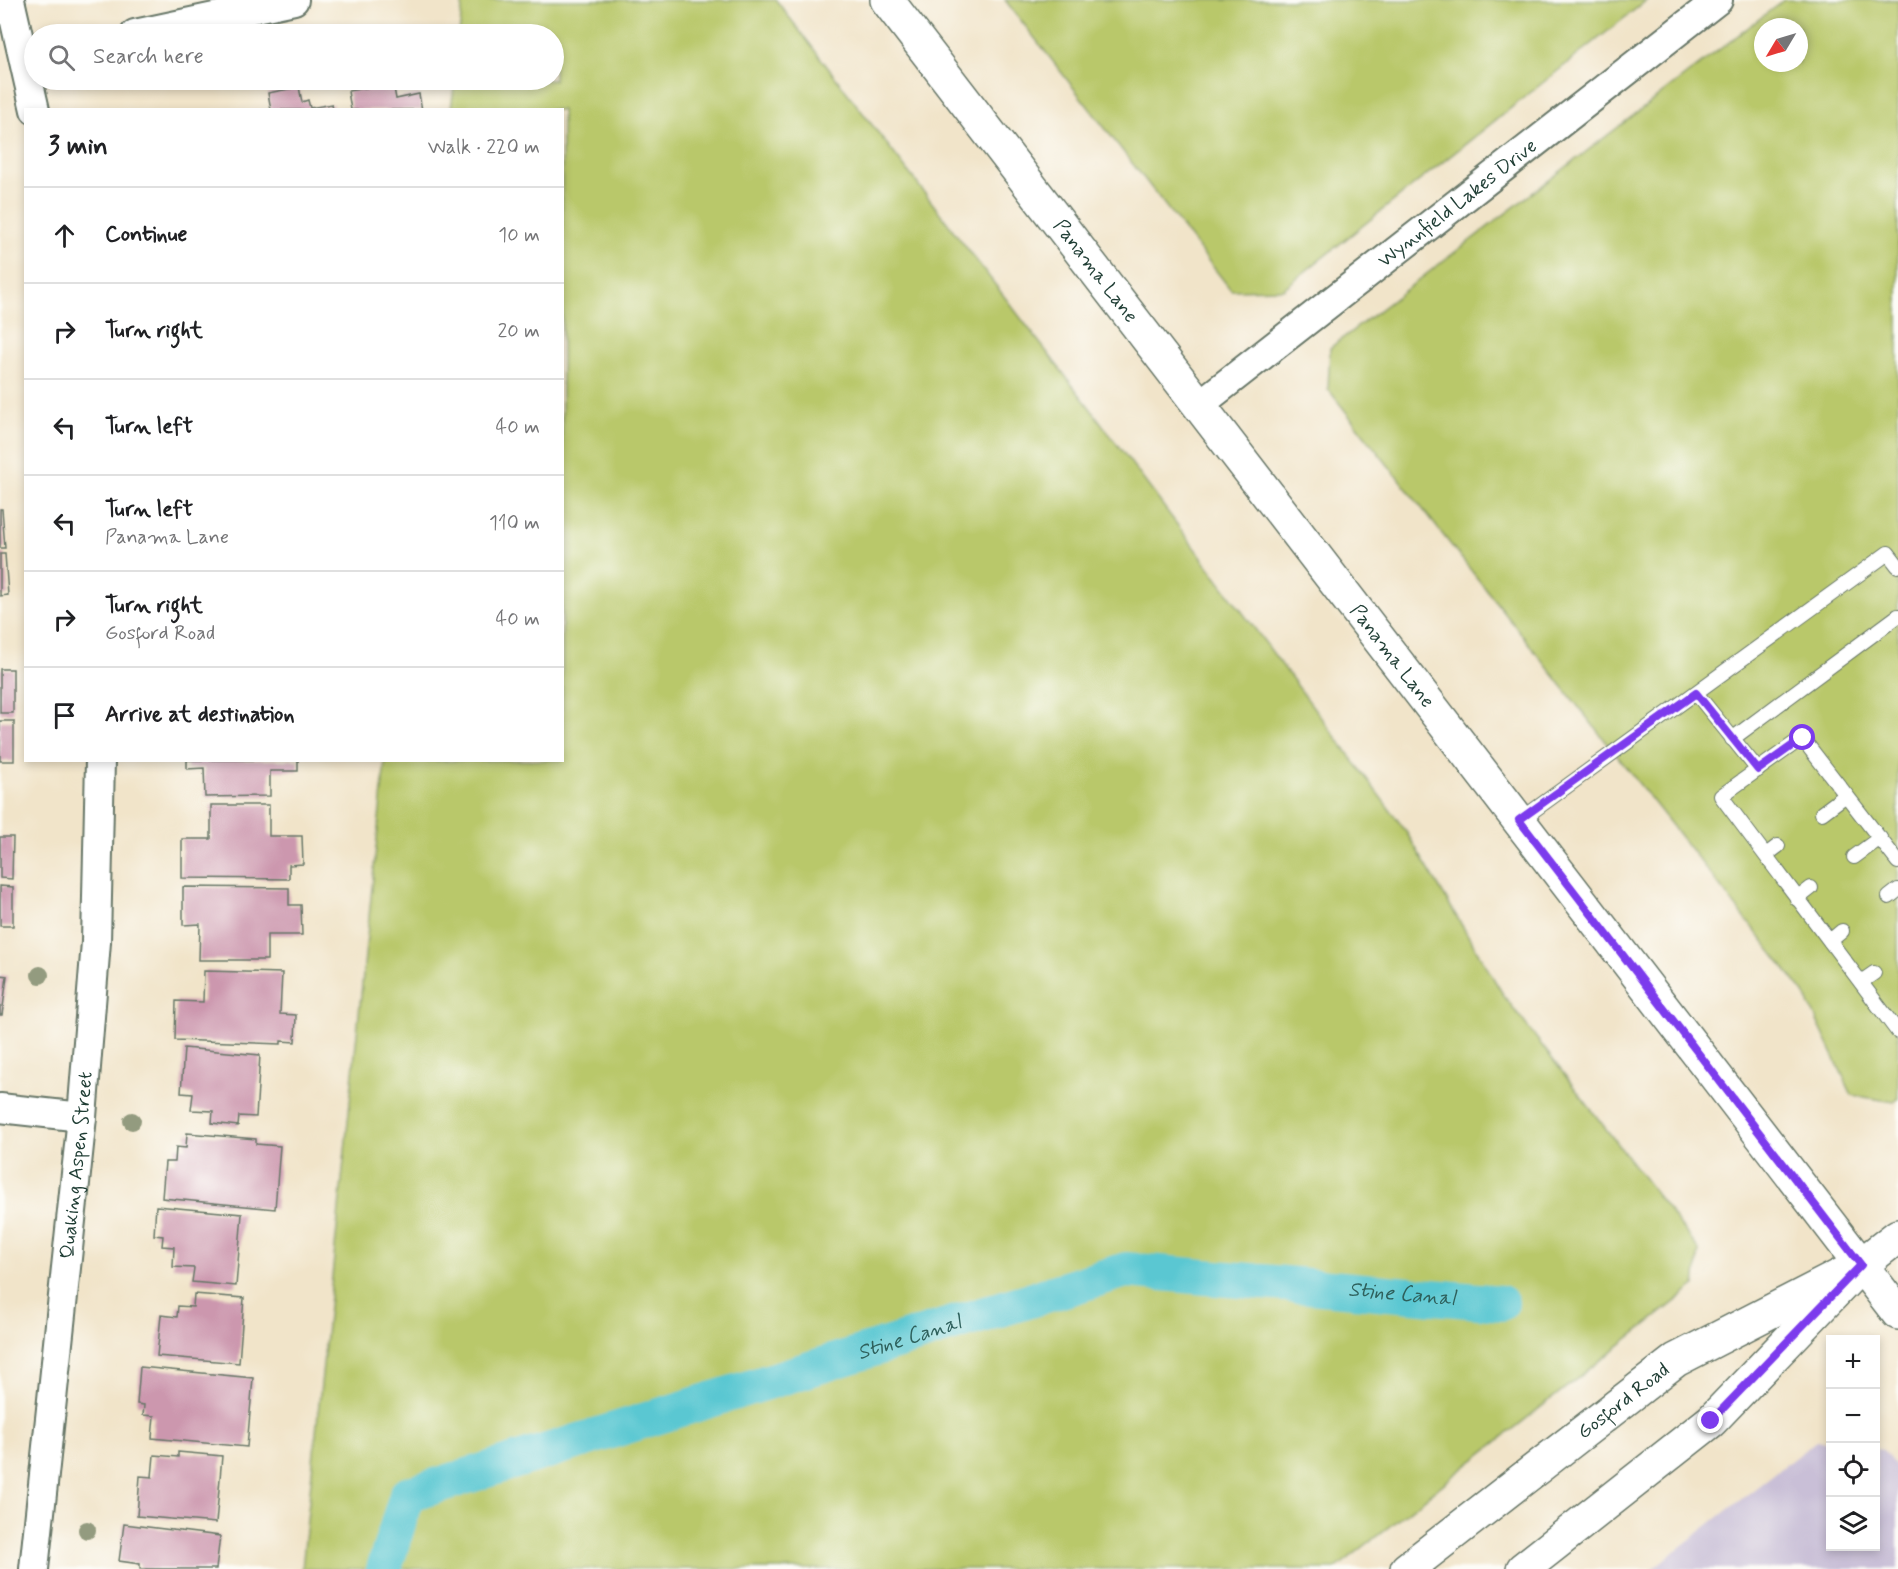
<!DOCTYPE html>
<html lang="en">
<head>
<meta charset="utf-8">
<style>
	body { margin:0; font-family:Mynerve,sans-serif; background:#f6f6f6; color:#202124 }
	.controls { position:absolute; right:18px; bottom:18px; display:grid; overflow:hidden; border-radius:0px; box-shadow:0 3px 9px #0003 }
	.controls button { width:54px; height:54px; display:grid; place-items:center; padding:0; border:0; border-bottom:2px solid #e0e0e0; background:#fff; color:#202124; font:30px sans-serif }
	.compass { position:absolute; left:1754px; top:18px; width:54px; height:54px; border-radius:50%; background:#fff; box-shadow:0 3px 9px #0003; rotate:232deg }
	.stop { position:absolute; width:18px; height:18px; margin:-14px; border:4px solid #7c3aed; border-radius:50%; background:#fff }
	.stop.end { background:#7c3aed; border-color:#fff; box-shadow:0 2px 6px #0008 }
	.list { margin:0; padding:0; list-style:none }
	h2 { display:flex; justify-content:space-between; align-items:center; height:78px; margin:0; padding:0 24px; font-size:26px }
	h2 small { font-size:20px; font-weight:400; color:#757577 }
	.list li { display:grid; grid-template-columns:39px 1fr auto; gap:18px; align-items:center; box-sizing:border-box; height:96px; padding:0 24px; border-top:2px solid #e0e0e0 }
	.list b { display:block; font-size:22px; white-space:nowrap }
	.list p { margin:0; font-size:20px; white-space:nowrap; color:#757577 }
	.list em { font-size:20px; font-style:normal; color:#757577 }
	.icon { flex:none; width:33px; height:33px; fill:none; stroke:currentColor; stroke-width:2; stroke-linecap:round; stroke-linejoin:round }
	.map { position:relative; flex:none; width:1898px; height:1569px; overflow:hidden }
	.search { position:absolute; background:#fff; box-shadow:0 3px 9px #0003; left:24px; top:24px; width:540px; height:66px; display:flex; align-items:center; gap:15px; box-sizing:border-box; padding:0 21px; border-radius:33px; color:#757577; font-size:22px }
	.panel { position:absolute; background:#fff; box-shadow:0 3px 9px #0003; left:24px; top:108px; width:540px; height:654px; border-radius:0px }
	.map>svg:first-child { display:block }
</style>
</head>
<body>
<div class="map">
<svg width="1898" height="1569" viewBox="0 0 1898 1569">
	<rect width="100%" height="100%" fill="#fdfcf7"/>
	<filter id="ink" filterUnits="userSpaceOnUse"><feTurbulence type="fractalNoise" baseFrequency=".0167" numOctaves="2"/><feDisplacementMap in="SourceGraphic" scale="12" xChannelSelector="R" yChannelSelector="G"/><feConvolveMatrix kernelMatrix="1 2 1 2 8 2 1 2 1" color-interpolation-filters="sRGB"/></filter>
	<filter id="wash" filterUnits="userSpaceOnUse"><feTurbulence type="fractalNoise" baseFrequency=".008" numOctaves="4" result="noise"/><feDisplacementMap in="SourceGraphic" scale="24" xChannelSelector="R" yChannelSelector="G"/><feGaussianBlur stdDeviation="1.35" result="paint"/><feColorMatrix in="noise" values="0 0 0 0 0 0 0 0 0 0 0 0 0 0 0 0 0 1.4 0 .05"/><feComposite in="paint" operator="in"/></filter>
	<g filter="url(#wash)">
		<rect width="100%" height="100%" fill="#f1e4c9"/>
		<polygon fill="#c9bfd7" points="1816,1441 1830,1443 1830,1546 1876,1546 1876,1449 1883,1450 1898,1470 1898,1569 1652,1569"/>
		<g fill="#b9c86a" stroke="#6c824f" stroke-width="1.5" fill-rule="evenodd">
			<polygon points="463,0 776,0 1090,408 1405,830 1504,996 1699,1250 1695,1286 1335,1569 302,1569 385,761 562,760 562,110 451,109 455,80 554,80 554,34 459,34"/>
			<polygon points="1005,0 1647,0 1283,289 1231,290"/>
			<path d="M1784,0H1898V1099L1894,1102L1852,1095L1804,993L1328,389L1330,348ZM1763,27H1799V63H1763Z"/>
		</g>
		<g fill="none" stroke-linecap="round" stroke-linejoin="round">
			<path stroke="#5ac7d2" stroke-width="36" id="s1" d="M384,1569L407,1495L1126,1270L1501,1303"/>
		</g>
		<g id="blocks">
			<g fill="#cc97ae">
				<polygon points="393,83 396,99 419,94 422,110 351,110 348,91"/>
				<polygon points="299,87 302,102 308,100 310,108 332,104 333,110 271,110 268,93"/>
				<polygon points="0,509 2,509 5,548 0,548"/>
				<polygon points="0,554 5,554 8,595 0,596"/>
				<rect x="0" y="669" width="13" height="44"/>
				<rect x="0" y="721" width="14" height="40"/>
				<polygon points="187,760 298,760 298,771 270,771 270,796 205,797 204,768 187,769"/>
				<polygon points="211,805 269,805 269,836 302,836 303,864 289,865 289,879 182,878 182,839 211,839"/>
				<polygon points="0,837 13,837 12,879 0,878"/>
				<polygon points="0,886 13,887 13,926 0,926"/>
				<polygon points="183,887 289,888 289,905 301,905 302,935 267,935 267,960 199,960 200,924 183,925"/>
				<polygon points="204,971 282,973 280,1014 296,1015 295,1042 281,1041 281,1044 175,1040 176,1001 203,1002"/>
				<polygon points="0,975 7,976 2,1015 0,1015"/>
				<polygon points="184,1048 260,1055 256,1117 239,1116 238,1126 212,1123 213,1111 191,1110 193,1094 181,1093"/>
				<polygon points="187,1133 256,1139 256,1144 280,1146 275,1209 162,1198 165,1162 175,1162 176,1147 186,1148"/>
				<polygon points="156,1206 242,1214 236,1286 192,1282 194,1268 173,1267 174,1247 162,1246 163,1236 154,1235"/>
				<polygon points="194,1294 244,1298 239,1363 157,1356 161,1315 177,1317 178,1306 193,1307"/>
				<polygon points="140,1367 253,1378 247,1447 152,1438 154,1416 143,1415 144,1405 137,1404"/>
				<polygon points="178,1452 222,1456 216,1523 137,1516 140,1476 152,1477 154,1455 178,1457"/>
				<polygon points="124,1524 220,1536 216,1569 140,1569 140,1564 119,1561"/>
			</g>
		</g>
	</g>
	<g filter="url(#ink)">
		<use href="#blocks" fill-opacity="0" stroke="#687768" stroke-width="1.5"/>
		<g fill="none" stroke-linecap="round" stroke-linejoin="round">
			<g stroke="#687768" stroke-width="16">
				<g id="lane">
					<polyline points="1696,693 1758,770"/>
					<polyline points="1732,739 1898,616"/>
					<polyline points="1822,813 1846,795"/>
					<polyline points="1519,821 1888,553 1898,566"/>
					<polyline points="1766,855 1778,846"/>
					<polyline points="1854,857 1880,838"/>
					<polyline points="1898,862 1802,738 1721,796 1898,1032"/>
					<polyline points="1889,897 1898,890"/>
					<polyline points="1797,899 1811,888"/>
					<polyline points="1830,941 1842,931"/>
					<polyline points="1861,982 1874,973"/>
				</g>
			</g>
			<g stroke="#687768" stroke-width="32">
				<g id="street">
					<polyline points="10,0 35,110"/>
					<polyline points="135,34 294,0"/>
					<path id="s2" d="M1199,405L1718,0"/>
					<polyline points="0,1108 82,1117"/>
					<path id="s3" d="M34,1569L82,1117L96,942L100,760"/>
				</g>
			</g>
			<g stroke="#687768" stroke-width="36">
				<g id="secondary">
					<path id="s4" d="M887,0L1898,1313"/>
					<path id="s5" d="M1407,1569L1676,1360L1861,1265"/>
					<polyline points="1523,1569 1711,1421 1861,1265 1898,1236"/>
				</g>
			</g>
			<use href="#lane" stroke="#fff" stroke-width="14"/>
			<use href="#street" stroke="#fff" stroke-width="28"/>
			<use href="#secondary" stroke="#fff" stroke-width="33"/>
		</g>
		<g fill="#939b7f">
			<circle cx="40" cy="975" r="9"/>
			<circle cx="132" cy="1121" r="9"/>
			<circle cx="87" cy="1530" r="9"/>
		</g>
	</g>
	<g fill="none" stroke-linecap="round" stroke-linejoin="round" filter="url(#ink)">
		<polyline stroke="#7c3aed" stroke-width="8" points="1711,1421 1861,1265 1519,820 1696,693 1758,770 1803,738"/>
	</g>
	<g text-anchor="middle" dominant-baseline="central" stroke-width="4.5" stroke-linejoin="round" paint-order="stroke">
		<g font-size="20" fill="#1f3d34" stroke="#fdfcf7">
			<text stroke="none"><textPath href="#s2" startOffset="328">Wynnfield Lakes Drive</textPath></text>
			<text stroke="none"><textPath href="#s4" startOffset="342">Panama Lane</textPath></text>
			<text stroke="none"><textPath href="#s4" startOffset="828">Panama Lane</textPath></text>
			<text stroke="none"><textPath href="#s3" startOffset="406">Quaking Aspen Street</textPath></text>
			<text stroke="none"><textPath href="#s5" startOffset="274">Gosford Road</textPath></text>
		</g>
		<g font-size="21" font-style="italic" fill="#2e605c" stroke="#fdfcf7">
			<text stroke="none"><textPath href="#s1" startOffset="1108">Stine Canal</textPath></text>
			<text stroke="none"><textPath href="#s1" startOffset="604">Stine Canal</textPath></text>
		</g>
	</g>
</svg>
<div class="controls">
<button>+</button>
<button>−</button>
<button><svg class="icon" aria-label="locate" viewBox="0 0 24 24"><circle cx="12" cy="12" r="6"/><path d="M12 2v4M12 18v4M2 12h4M18 12h4"/></svg></button>
<button><svg class="icon" aria-label="layers" viewBox="0 0 24 24"><path d="M12 4l9 5-9 5-9-5zM3 14l9 5 9-5"/></svg></button>
</div>
<svg class="compass" viewBox="-18 -18 36 36"><path d="M0-13l5 13h-10z" fill="#e53935"/><path d="M0 13l5-13h-10z" fill="#757577"/></svg>
<div class="stop" style="left:1803px;top:738px"></div>
<div class="stop end" style="left:1711px;top:1421px"></div>
<div class="search"><svg class="icon" aria-label="search" viewBox="0 0 24 24"><circle cx="10" cy="10" r="6"/><path d="M15 15l6 6"/></svg>Search here</div>
<section class="panel">
<h2>3 min<small>Walk · 220 m</small></h2>
<ul class="list">
<li><svg class="icon" aria-label="ahead" viewBox="0 0 24 24"><path d="M12 20V5M6 11l6-6 6 6"/></svg><div><b>Continue</b></div><em>10 m</em></li>
<li><svg class="icon" aria-label="right" viewBox="0 0 24 24"><path d="M7 20v-9h11M14 6l5 5-5 5"/></svg><div><b>Turn right</b></div><em>20 m</em></li>
<li><svg class="icon" aria-label="left" viewBox="0 0 24 24"><path d="M17 20v-9H6M10 6l-5 5 5 5"/></svg><div><b>Turn left</b></div><em>40 m</em></li>
<li><svg class="icon" aria-label="left" viewBox="0 0 24 24"><path d="M17 20v-9H6M10 6l-5 5 5 5"/></svg><div><b>Turn left</b><p>Panama Lane</p></div><em>110 m</em></li>
<li><svg class="icon" aria-label="right" viewBox="0 0 24 24"><path d="M7 20v-9h11M14 6l5 5-5 5"/></svg><div><b>Turn right</b><p>Gosford Road</p></div><em>40 m</em></li>
<li><svg class="icon" aria-label="arrive" viewBox="0 0 24 24"><path d="M6 21V4h12l-3 4 3 4H6"/></svg><div><b>Arrive at destination</b></div></li>
</ul>
</section>
</div>
</body>
</html>
